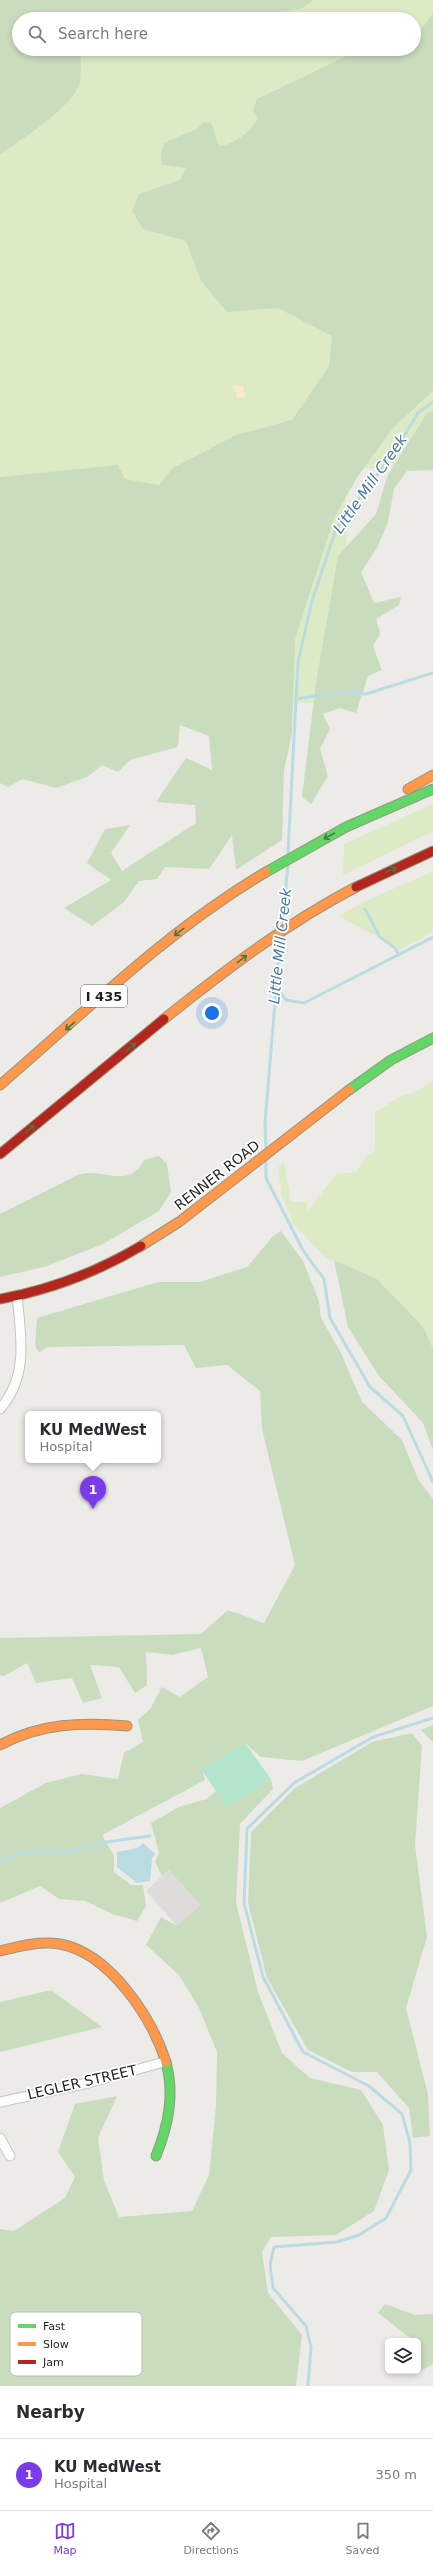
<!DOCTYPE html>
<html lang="en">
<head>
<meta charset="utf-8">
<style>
	body { margin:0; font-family:"DejaVu Sans",sans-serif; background:#f2f2f3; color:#2b2b33 }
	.controls { position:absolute; right:12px; bottom:12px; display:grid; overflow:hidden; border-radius:6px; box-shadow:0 2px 6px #0003 }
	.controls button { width:36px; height:36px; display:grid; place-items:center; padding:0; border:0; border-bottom:1px solid #e1e1e2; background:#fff; color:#2b2b33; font:20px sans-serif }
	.you { position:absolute; left:212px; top:1013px; width:14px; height:14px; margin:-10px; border:3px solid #fff; border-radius:50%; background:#1a73e8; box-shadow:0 0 0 6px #1a73e833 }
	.badge { display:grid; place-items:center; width:26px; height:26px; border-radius:50%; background:#7c3aed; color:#fff; font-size:13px; font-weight:700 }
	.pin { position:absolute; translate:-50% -33px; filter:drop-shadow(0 1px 2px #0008) }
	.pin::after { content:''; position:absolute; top:21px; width:14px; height:12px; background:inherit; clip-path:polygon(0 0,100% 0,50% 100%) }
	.popup { position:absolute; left:25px; top:1411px; width:136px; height:52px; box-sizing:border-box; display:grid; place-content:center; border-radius:6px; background:#fff; filter:drop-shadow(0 1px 3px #0005); font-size:13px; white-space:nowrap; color:#7c7c81 }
	.popup b { font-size:15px; color:#2b2b33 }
	.popup::after { content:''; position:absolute; left:50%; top:100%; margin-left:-8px; border:8px solid transparent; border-top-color:#fff }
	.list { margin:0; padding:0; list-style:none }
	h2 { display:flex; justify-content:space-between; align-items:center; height:52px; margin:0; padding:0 16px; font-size:17px }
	h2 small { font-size:13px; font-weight:400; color:#7c7c81 }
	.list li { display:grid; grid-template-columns:26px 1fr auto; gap:12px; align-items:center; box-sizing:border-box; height:72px; padding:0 16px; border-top:1px solid #e1e1e2 }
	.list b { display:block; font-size:15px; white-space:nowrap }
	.list p { margin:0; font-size:13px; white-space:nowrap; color:#7c7c81 }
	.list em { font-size:13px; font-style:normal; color:#7c7c81 }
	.icon { flex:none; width:22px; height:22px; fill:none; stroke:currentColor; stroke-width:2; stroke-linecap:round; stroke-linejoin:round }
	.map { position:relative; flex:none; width:433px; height:2386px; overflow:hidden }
	.search { position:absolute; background:#fff; box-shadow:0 2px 6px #0003; left:12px; right:12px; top:12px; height:44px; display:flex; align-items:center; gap:10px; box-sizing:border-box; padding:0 14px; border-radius:22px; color:#7c7c81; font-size:15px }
	.sheet { height:124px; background:#fff }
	nav { display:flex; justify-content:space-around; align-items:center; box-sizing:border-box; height:56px; border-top:1px solid #e1e1e2; background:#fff; font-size:11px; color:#7c7c81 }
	nav a { display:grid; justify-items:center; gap:2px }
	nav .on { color:#7c3aed }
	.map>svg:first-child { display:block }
</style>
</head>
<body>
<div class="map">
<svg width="433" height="2386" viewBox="0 0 433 2386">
	<rect width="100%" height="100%" fill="#edebe8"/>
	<g fill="#dcebc6" fill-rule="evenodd">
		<path d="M0,0H433V466L346,469L348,702L0,709ZM19,19H414V49H19Z"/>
		<polygon points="433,804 433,831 343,875 344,844"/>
		<polygon points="433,871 433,932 399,950 398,947 338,916 364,902"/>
		<polygon points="433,1081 433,1350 425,1329 377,1279 334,1260 327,1259 293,1224 282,1197 278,1168 284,1161 291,1202 307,1202 307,1212 336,1174 356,1172 368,1154 375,1151 375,1112 401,1096 415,1092"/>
	</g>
	<g fill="#c9dcbd">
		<path d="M0,0H313L303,8L239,19H19V49H87L81,54C80,63 82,76 79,85C71,108 21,140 0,154Z"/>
		<path d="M433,13V391L393,428L358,476L334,518L295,639L292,733L284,771L282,840L236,870L232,835L209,869L165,867L157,879L139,881L124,902L92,926L64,908L111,880L87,863L105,829L130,825L111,853L122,871L196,823L195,805L156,802L186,758L212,770L209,736L180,725L178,747L130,760L118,772L102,765L87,777L56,788L23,779L8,787L0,783V477L118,465L125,479L159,485L173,468L236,435L292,420L329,366L332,336L278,308L227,312L201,281L186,241L143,229L132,211L139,194L180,180L186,168L162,165L161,155L164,143L198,128L204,122L211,123C216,131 214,138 220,146C235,144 250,132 258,119L253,110L257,99L361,49H414V35H417Z"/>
		<polygon points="433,410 433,470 407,471 394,489 388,522 377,548 361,572 374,603 401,597 399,605 376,619 380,634 373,646 382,670 368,676 356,713 340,708 323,714 330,729 320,749 328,776 311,804 302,797 316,683 338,556 376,514 387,477 427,413"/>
		<path d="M159,1156L167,1164L171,1192L159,1211L103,1244L44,1267L0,1277V1214L78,1175C102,1166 129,1191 144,1160Z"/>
		<polygon points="281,1231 303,1261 319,1301 321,1318 341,1353 362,1402 402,1440 418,1479 433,1499 433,1706 302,1761 261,1757 245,1743 202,1769 205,1780 102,1835 114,1856 114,1872 131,1885 143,1885 146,1906 137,1921 112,1914 85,1901 59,1899 40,1886 0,1903 0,1808 46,1783 81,1774 118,1779 124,1753 143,1742 138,1720 150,1709 162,1687 180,1697 208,1677 201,1648 172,1655 146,1652 147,1685 135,1693 119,1667 90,1665 102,1698 83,1703 72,1678 36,1683 27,1663 4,1676 0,1675 0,1638 201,1634 228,1610 264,1623 295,1565 262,1429 260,1391 227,1365 196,1368 184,1345 48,1347 39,1352 35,1346 37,1318 158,1282 200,1282 247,1267 273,1236"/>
		<polygon points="334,1260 377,1279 424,1328 433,1349 433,1450 423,1423 379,1376 348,1327"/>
		<polygon points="433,1725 433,1742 421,1730"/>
		<polygon points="412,1733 422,1746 415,1845 427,1937 406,2008 428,2094 430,2136 413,2138 409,2108 377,2072 352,2072 308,2050 267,1978 248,1903 251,1832 295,1788 372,1742"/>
		<polygon points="271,1779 273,1789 240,1824 236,1902 258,1992 282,2053 310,2078 361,2090 383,2125 389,2170 374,2211 336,2235 271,2237 262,2252 268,2293 302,2335 296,2386 0,2386 0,2229 14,2231 65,2198 75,2177 58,2152 75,2104 117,2096 98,2138 104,2180 119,2217 192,2211 209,2175 216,2106 217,2052 199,2008 179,1975 146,1945 161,1917 177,1926 169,1870 162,1876 155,1862 159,1853 151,1823 179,1807 206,1799 216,1791 227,1807"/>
		<polygon points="51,1990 102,2027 0,2052 0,2002"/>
		<polygon points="385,2304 415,2315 433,2314 433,2364 419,2372 418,2352 422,2349 418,2341 414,2341 378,2313"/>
	</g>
	<polygon fill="#f7ebcb" points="235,385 243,386 245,397 236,398 237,393 233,388"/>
	<polygon fill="#b2e5cc" points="245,1743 271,1779 227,1807 201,1769"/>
	<polygon fill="#dddcdb" points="169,1870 201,1905 177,1926 146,1891"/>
	<polygon fill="#badce1" points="143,1843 155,1854 152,1859 150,1881 137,1883 117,1867 117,1852 138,1848"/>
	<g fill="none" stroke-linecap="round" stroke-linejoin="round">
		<g stroke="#badce1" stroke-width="3">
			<polyline points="297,699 340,692 366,694 433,673"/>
			<polyline points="288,852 298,662 312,601 336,529 393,454 418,413 433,402"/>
			<polyline points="365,909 380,937 395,948 399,955"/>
			<polyline points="282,923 288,865"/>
			<polyline points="275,986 286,1000 304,1003 433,937"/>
			<polyline points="266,1150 265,1123 280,941"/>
			<polyline points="266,1160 266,1178 304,1252 324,1279 330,1318 370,1387 403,1416 433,1482"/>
			<polyline points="0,1861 15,1855 38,1851 68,1852 99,1843 150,1836"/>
			<polyline points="308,2386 311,2347 306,2326 273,2288 270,2265 274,2247 337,2242 359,2235 386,2218 411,2170 410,2143 402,2114 369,2086 303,2052 263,1977 244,1903 247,1829 294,1783 373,1737 433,1718"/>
		</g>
		<g stroke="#c6c5c4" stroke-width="11">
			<g id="street">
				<path d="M0,1409C29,1376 21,1336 17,1296"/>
				<polyline points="0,2102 88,2083 164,2062"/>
				<polyline points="0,2138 10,2156"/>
			</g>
		</g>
		<g stroke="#97977f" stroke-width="11">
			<g id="fast">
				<polyline points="266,872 346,827 433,789"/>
				<polyline points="349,1090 391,1060 433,1038"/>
				<path d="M156,2156C168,2126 175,2095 166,2062"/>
			</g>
		</g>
		<g stroke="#97977f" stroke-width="11">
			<g id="slow">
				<polyline points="408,789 433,775"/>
				<path d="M164,1019C224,971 287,923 356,887"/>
				<path d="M0,1085C86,1011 168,930 266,872"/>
				<polyline points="141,1246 179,1222 349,1090"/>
				<path d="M0,1745C41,1723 82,1722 127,1726"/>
				<path d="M0,1951C19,1946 40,1941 60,1944C110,1953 152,2018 166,2062"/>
			</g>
		</g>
		<g stroke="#97977f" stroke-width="11">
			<g id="jam">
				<polyline points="356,887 433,851"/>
				<polyline points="0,1154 164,1019"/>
				<path d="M0,1299C50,1290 97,1272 141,1246"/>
			</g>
		</g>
		<use href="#street" stroke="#fcfcfc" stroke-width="9"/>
		<use href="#fast" stroke="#63d668" stroke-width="9"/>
		<use href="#slow" stroke="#ff974d" stroke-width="9"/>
		<use href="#jam" stroke="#b3261e" stroke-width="9"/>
	</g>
	<defs><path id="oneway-shaft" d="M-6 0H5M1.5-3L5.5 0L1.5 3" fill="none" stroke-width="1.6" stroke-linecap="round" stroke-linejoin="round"/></defs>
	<g stroke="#417a44">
		<use href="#oneway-shaft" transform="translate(329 836) rotate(152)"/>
		<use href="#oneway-shaft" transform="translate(391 870) rotate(-25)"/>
		<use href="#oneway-shaft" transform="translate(179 932) rotate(142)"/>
		<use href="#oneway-shaft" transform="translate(242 959) rotate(-38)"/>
		<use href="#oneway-shaft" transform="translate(70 1026) rotate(139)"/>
		<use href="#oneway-shaft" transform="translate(131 1047) rotate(-39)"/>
		<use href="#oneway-shaft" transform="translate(30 1129) rotate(-39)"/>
	</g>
	<g text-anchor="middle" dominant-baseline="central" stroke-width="3.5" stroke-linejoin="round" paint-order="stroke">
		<rect fill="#fff" stroke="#626262" stroke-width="1" x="81" y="985" width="46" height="22" rx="3"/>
		<g font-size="13" font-weight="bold" fill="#1f1f1f">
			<text x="104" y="996">I 435</text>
		</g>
		<g font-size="14" fill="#1f1f1f" stroke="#fff">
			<text transform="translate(217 1175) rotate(-38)">RENNER ROAD</text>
			<text transform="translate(82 2082) rotate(-13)">LEGLER STREET</text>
		</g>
		<g font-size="15" font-style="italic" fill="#4378a0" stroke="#fff">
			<text transform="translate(370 484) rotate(-55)">Little Mill Creek</text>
			<text transform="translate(280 946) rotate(-84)">Little Mill Creek</text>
		</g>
	</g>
	<rect x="10" y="2312" width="132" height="64" rx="6" fill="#fff" stroke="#bcbcbc" stroke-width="1"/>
	<rect x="18" y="2324" width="18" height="4" fill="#63d668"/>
	<rect x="18" y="2342" width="18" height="4" fill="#ff974d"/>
	<rect x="18" y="2360" width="18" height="4" fill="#b3261e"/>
	<g font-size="11" fill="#1f1f1f">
		<text x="43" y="2330">Fast</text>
		<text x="43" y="2348">Slow</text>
		<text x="43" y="2366">Jam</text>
	</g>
</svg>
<div class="controls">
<button><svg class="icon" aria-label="layers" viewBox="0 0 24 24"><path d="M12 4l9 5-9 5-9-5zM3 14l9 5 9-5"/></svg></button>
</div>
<div class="you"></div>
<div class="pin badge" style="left:93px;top:1509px">1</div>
<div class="popup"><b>KU MedWest</b>Hospital</div>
<div class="search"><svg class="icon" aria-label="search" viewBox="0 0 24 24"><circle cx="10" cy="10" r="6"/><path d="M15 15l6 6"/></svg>Search here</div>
</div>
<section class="sheet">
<h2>Nearby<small></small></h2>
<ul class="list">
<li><span class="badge">1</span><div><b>KU MedWest</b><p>Hospital</p></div><em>350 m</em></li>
</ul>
</section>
<nav>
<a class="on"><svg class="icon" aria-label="map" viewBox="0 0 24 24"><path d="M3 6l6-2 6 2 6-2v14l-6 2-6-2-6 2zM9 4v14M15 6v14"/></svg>Map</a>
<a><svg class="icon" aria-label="directions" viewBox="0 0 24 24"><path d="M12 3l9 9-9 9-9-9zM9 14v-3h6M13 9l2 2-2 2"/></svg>Directions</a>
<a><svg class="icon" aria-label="saved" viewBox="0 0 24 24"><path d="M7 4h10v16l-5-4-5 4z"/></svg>Saved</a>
</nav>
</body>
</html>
